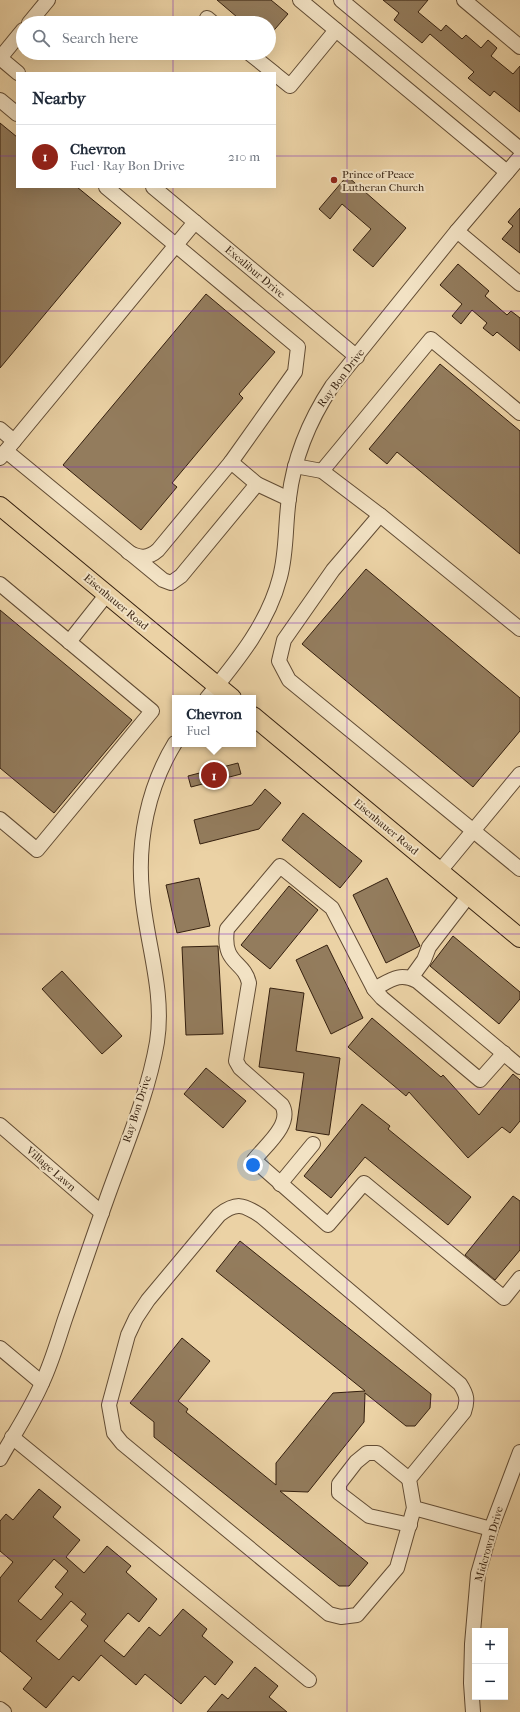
<!DOCTYPE html>
<html lang="en">
<head>
<meta charset="utf-8">
<style>
	body { margin:0; font-family:"IM FELL French Canon",serif; background:#f2f2f3; color:#1f2937 }
	.controls { position:absolute; right:12px; bottom:12px; display:grid; overflow:hidden; border-radius:0px; box-shadow:0 4px 16px #0002 }
	.controls button { width:36px; height:36px; display:grid; place-items:center; padding:0; border:0; border-bottom:1px solid #e0e1e3; background:#fff; color:#1f2937; font:20px sans-serif }
	.you { position:absolute; left:253px; top:1165px; width:14px; height:14px; margin:-10px; border:3px solid #fff; border-radius:50%; background:#1a73e8; box-shadow:0 0 0 6px #1a73e833 }
	.badge { display:grid; place-items:center; width:26px; height:26px; border-radius:50%; background:#8f2418; color:#fff; font-size:13px; font-weight:700 }
	.pin { position:absolute; translate:-50% -50%; border:2px solid #fff; box-shadow:0 1px 4px #0006 }
	.popup { position:absolute; left:172px; top:695px; width:84px; height:52px; box-sizing:border-box; display:grid; place-content:center; border-radius:0px; background:#fff; filter:drop-shadow(0 1px 3px #0005); font-size:13px; white-space:nowrap; color:#747a83 }
	.popup b { font-size:15px; color:#1f2937 }
	.popup::after { content:''; position:absolute; left:50%; top:100%; margin-left:-8px; border:8px solid transparent; border-top-color:#fff }
	.list { margin:0; padding:0; list-style:none }
	h2 { display:flex; justify-content:space-between; align-items:center; height:52px; margin:0; padding:0 16px; font-size:17px }
	h2 small { font-size:13px; font-weight:400; color:#747a83 }
	.list li { display:grid; grid-template-columns:26px 1fr auto; gap:12px; align-items:center; box-sizing:border-box; height:64px; padding:0 16px; border-top:1px solid #e0e1e3 }
	.list b { display:block; font-size:15px; white-space:nowrap }
	.list p { margin:0; font-size:13px; white-space:nowrap; color:#747a83 }
	.list em { font-size:13px; font-style:normal; color:#747a83 }
	.icon { flex:none; width:22px; height:22px; fill:none; stroke:currentColor; stroke-width:2; stroke-linecap:round; stroke-linejoin:round }
	.map { position:relative; flex:none; width:520px; height:1712px; overflow:hidden }
	.search { position:absolute; background:#fff; box-shadow:0 4px 16px #0002; left:16px; top:16px; width:260px; height:44px; display:flex; align-items:center; gap:10px; box-sizing:border-box; padding:0 14px; border-radius:22px; color:#747a83; font-size:15px }
	.panel { position:absolute; background:#fff; box-shadow:0 4px 16px #0002; left:16px; top:72px; width:260px; height:116px; border-radius:0px }
	.map>svg:first-child { display:block }
</style>
</head>
<body>
<div class="map">
<svg width="520" height="1712" viewBox="0 0 520 1712">
	<rect width="100%" height="100%" fill="#ebd2a5"/>
	<filter id="stains"><feTurbulence type="fractalNoise" baseFrequency=".005" numOctaves="4"/><feColorMatrix values="0 0 0 0 .2 0 0 0 0 .09 0 0 0 0 .02 0 0 0 .5 -.17"/></filter>
	<radialGradient id="worn" r=".72"><stop offset=".6" stop-color="#630" stop-opacity="0"/><stop offset="1" stop-color="#630" stop-opacity=".3"/></radialGradient>
	<g fill="#937c5d" stroke="#341f0e" fill-rule="evenodd">
		<polygon points="217,0 271,0 288,14 269,36 269,23 244,23"/>
		<polygon points="383,0 428,0 418,12 441,31 446,25 462,39 466,35 481,48 488,40 497,48 491,56 513,74 520,66 520,112 494,91 490,96 468,78 474,72 430,34 422,43 394,20 399,13"/>
		<polygon points="0,123 17,137 17,187 77,187 121,223 0,368"/>
		<polygon points="347,176 406,228 373,267 353,250 371,229 342,204 330,219 319,209"/>
		<polygon points="520,208 520,253 502,239 513,226 508,222"/>
		<polygon points="458,264 489,291 485,296 507,315 511,311 520,318 520,351 497,332 493,336 483,328 487,323 472,310 461,324 452,316 462,304 440,285"/>
		<polygon points="206,294 275,352 239,394 243,398 172,483 177,487 141,530 63,465"/>
		<polygon points="440,364 520,431 520,554 397,452 387,464 369,449"/>
		<polygon points="366,569 520,698 520,731 473,787 302,644"/>
		<polygon points="0,610 132,720 54,813 0,768"/>
		<polygon points="238,763 241,774 191,787 188,776"/>
		<polygon points="265,789 281,803 259,829 200,844 194,820 252,805"/>
		<polygon points="303,813 362,861 340,888 282,840"/>
		<polygon points="199,878 210,926 177,933 166,885"/>
		<polygon points="387,878 420,946 386,963 353,895"/>
		<polygon points="289,886 318,910 270,969 241,945"/>
		<polygon points="453,936 520,992 520,999 499,1024 430,966"/>
		<polygon points="327,945 363,1018 331,1034 296,960"/>
		<polygon points="218,946 223,1034 186,1035 182,947"/>
		<polygon points="62,971 122,1036 102,1054 42,989"/>
		<polygon points="270,988 304,993 296,1051 340,1058 329,1135 296,1130 304,1073 259,1067"/>
		<polygon points="372,1018 441,1077 443,1075 479,1115 513,1074 520,1080 520,1121 510,1133 502,1127 468,1158 409,1092 406,1096 348,1047"/>
		<polygon points="206,1068 246,1101 223,1128 184,1094"/>
		<polygon points="362,1104 390,1126 388,1129 471,1197 448,1225 365,1157 331,1198 304,1176"/>
		<polygon points="513,1196 520,1201 520,1250 495,1280 465,1255"/>
		<polygon points="240,1241 431,1394 430,1408 415,1426 406,1426 365,1393 364,1422 308,1492 280,1491 368,1563 349,1586 339,1586 154,1437 154,1422 130,1403 182,1338 210,1361 178,1401 188,1409 186,1412 276,1485 276,1463 333,1393 365,1391 216,1271"/>
		<path d="M39,1489L61,1507L53,1517L80,1540L66,1557L84,1573L107,1546L131,1566L126,1572L157,1599L139,1622L128,1613L104,1641L124,1657L149,1627L160,1636L183,1609L207,1629L202,1636L233,1662L215,1685L205,1676L181,1704L145,1674L136,1685L101,1655L79,1681L73,1676L46,1708L23,1689L32,1678L0,1651V1578L13,1562L0,1551V1521L6,1514L13,1520ZM54,1559L68,1571L55,1587L63,1594L41,1620L18,1601ZM71,1601L86,1614L81,1620L88,1626L59,1660L36,1641Z"/>
		<polygon points="255,1667 278,1686 269,1697 287,1712 207,1712 222,1694 228,1699"/>
	</g>
	<g fill="none" stroke-linecap="round" stroke-linejoin="round">
		<g stroke="#624c34" stroke-width="16">
			<g id="minor">
				<polyline points="300,0 507,172"/>
				<polyline points="341,0 520,149"/>
				<polyline points="464,0 520,47"/>
				<polyline points="207,18 213,23"/>
				<polyline points="29,23 48,0"/>
				<polyline points="249,53 274,73"/>
				<polyline points="0,58 23,30"/>
				<polyline points="0,58 18,73"/>
				<polyline points="275,74 290,86 336,30"/>
				<polyline points="0,100 17,114"/>
				<path d="M106,187L298,347L295,372L231,462L158,550C148,559 139,558 128,552"/>
				<polyline points="153,187 357,357"/>
				<polyline points="457,231 520,284"/>
				<polyline points="0,429 14,441"/>
				<polyline points="6,451 163,580 171,583 181,576 257,484 289,499"/>
				<polyline points="0,458 195,222"/>
				<polyline points="231,462 257,484"/>
				<polyline points="295,466 322,471 380,515 520,629"/>
				<polyline points="322,471 431,339 520,413"/>
				<polyline points="380,515 333,570 284,640 279,661 289,680 520,869"/>
				<polyline points="0,584 152,711 37,850 0,819"/>
				<polyline points="69,642 107,594"/>
				<path d="M207,698C237,661 268,624 280,577C287,551 285,525 289,498C294,457 309,421 332,386L457,231L520,157"/>
				<polyline points="440,871 520,774"/>
				<polyline points="411,978 424,960 429,947 469,895"/>
				<path d="M374,989C391,980 399,972 417,981L520,1067"/>
				<path d="M504,1053L480,1080L382,998L374,989L332,908L280,866L227,929C222,965 244,960 249,983L236,1061L240,1068L282,1105C293,1124 265,1146 254,1160L328,1225L364,1183L504,1298L520,1278"/>
				<polyline points="0,1125 102,1213"/>
				<polyline points="280,1184 313,1144"/>
				<polyline points="0,1348 42,1383"/>
				<polyline points="12,1437 309,1680"/>
				<path d="M0,1459C14,1434 31,1409 42,1383C52,1362 58,1340 65,1319C79,1279 92,1240 106,1201C124,1150 148,1095 157,1042C165,991 146,942 142,892C137,841 148,787 175,743"/>
				<polyline points="409,1479 377,1453 367,1453 356,1462 339,1484 339,1493 369,1516 410,1525"/>
				<path d="M414,1508L409,1479L464,1412C468,1400 467,1395 460,1384L261,1216C243,1204 236,1202 219,1215L148,1300L136,1318L128,1335L109,1405L114,1433L122,1443L329,1614L341,1617L357,1615L397,1568L414,1508L491,1529"/>
				<polyline points="0,1709 4,1712"/>
				<polyline points="473,1712 471,1683 472,1644 478,1574 491,1529 520,1452"/>
			</g>
		</g>
		<g stroke="#341f0e" stroke-width="20">
			<g id="major">
				<polyline points="0,506 232,698"/>
				<polyline points="253,716 520,938"/>
			</g>
		</g>
		<use href="#minor" stroke="#f2e2c4" stroke-width="14"/>
		<use href="#major" stroke="#ebd2a5" stroke-width="18"/>
	</g>
	<path fill="none" stroke="#7b2cbf" stroke-width="1" stroke-opacity="0.55" d="M173,0V23M347,0V1712M173,53V73M0,156H17M275,156H520M173,187V1712M0,311H520M0,467H520M0,623H520M0,778H520M0,934H520M0,1089H520M0,1245H520M0,1401H520M0,1556H520"/>
	<circle fill="#8f2418" stroke="#f2e2c4" stroke-width="1.5" cx="334" cy="180" r="4"/>
	<g text-anchor="middle" dominant-baseline="central" stroke-width="4" stroke-linejoin="round" paint-order="stroke">
		<g font-size="11" fill="#341f0e" stroke="#f2e2c4" text-anchor="start">
			<text x="342" y="174">Prince of Peace<tspan x="342" dy="13">Lutheran Church</tspan></text>
		</g>
		<g font-size="11" fill="#341f0e" stroke="#f2e2c4">
			<text transform="translate(255 272) rotate(40)">Excalibur Drive</text>
			<text transform="translate(341 378) rotate(-53)">Ray Bon Drive</text>
			<text transform="translate(116 602) rotate(40)">Eisenhauer Road</text>
			<text transform="translate(386 827) rotate(40)">Eisenhauer Road</text>
			<text transform="translate(137 1109) rotate(-72)">Ray Bon Drive</text>
			<text transform="translate(51 1169) rotate(41)">Village Lawn</text>
			<text transform="translate(489 1544) rotate(-74)">Midcrown Drive</text>
		</g>
	</g>
	<rect width="100%" height="100%" filter="url(#stains)"/>
	<rect width="100%" height="100%" fill="url(#worn)"/>
</svg>
<div class="controls">
<button>+</button>
<button>−</button>
</div>
<div class="you"></div>
<div class="pin badge" style="left:214px;top:775px">1</div>
<div class="popup"><b>Chevron</b>Fuel</div>
<div class="search"><svg class="icon" aria-label="search" viewBox="0 0 24 24"><circle cx="10" cy="10" r="6"/><path d="M15 15l6 6"/></svg>Search here</div>
<section class="panel">
<h2>Nearby<small></small></h2>
<ul class="list">
<li><span class="badge">1</span><div><b>Chevron</b><p>Fuel · Ray Bon Drive</p></div><em>210 m</em></li>
</ul>
</section>
</div>
</body>
</html>
